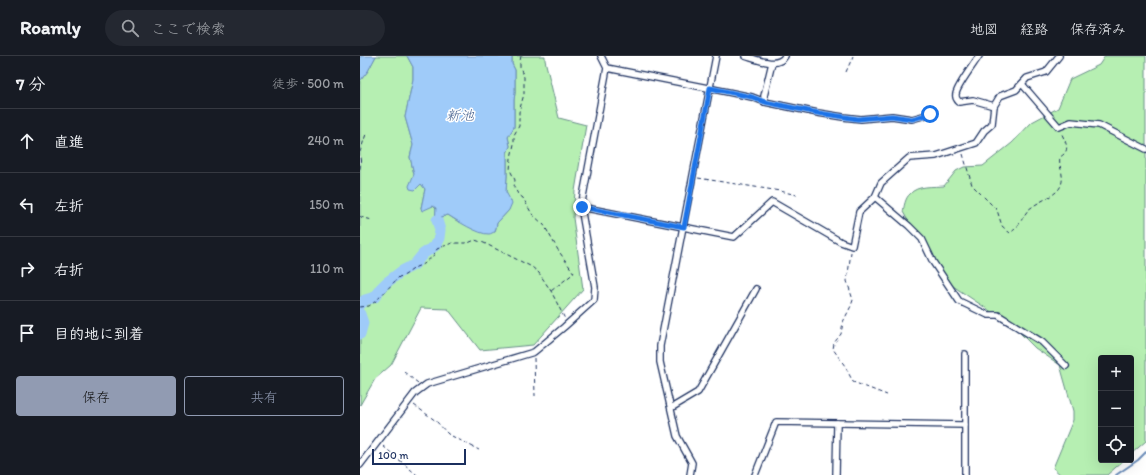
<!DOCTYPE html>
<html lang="ja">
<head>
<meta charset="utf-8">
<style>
	body { margin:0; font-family:Itim,"Klee One",sans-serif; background:#242831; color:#f1f3f6 }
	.controls { position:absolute; right:12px; bottom:12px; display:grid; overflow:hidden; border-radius:4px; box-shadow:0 4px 16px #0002 }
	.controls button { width:36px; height:36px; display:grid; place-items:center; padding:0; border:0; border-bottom:1px solid #363941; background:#171b24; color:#f1f3f6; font:20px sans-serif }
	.scale { position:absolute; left:12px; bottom:10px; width:94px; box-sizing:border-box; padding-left:4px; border:2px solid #1b2f5e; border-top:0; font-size:11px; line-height:14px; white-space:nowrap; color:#1b2f5e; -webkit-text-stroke:3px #fff; paint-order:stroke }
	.stop { position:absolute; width:12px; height:12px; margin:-9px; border:3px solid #1a73e8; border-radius:50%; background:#fff }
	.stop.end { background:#1a73e8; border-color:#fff; box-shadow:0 1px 4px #0008 }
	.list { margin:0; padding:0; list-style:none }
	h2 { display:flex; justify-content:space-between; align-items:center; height:52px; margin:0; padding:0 16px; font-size:17px }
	h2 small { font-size:13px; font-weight:400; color:#9ea1a6 }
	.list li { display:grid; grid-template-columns:26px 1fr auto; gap:12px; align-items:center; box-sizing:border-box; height:64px; padding:0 16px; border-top:1px solid #363941 }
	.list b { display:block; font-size:15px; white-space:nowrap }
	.list em { font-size:13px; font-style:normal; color:#9ea1a6 }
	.actions { display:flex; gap:8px; padding:12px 16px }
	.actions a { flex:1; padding:9px 0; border:1px solid #919bb2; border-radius:4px; text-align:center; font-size:14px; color:#919bb2 }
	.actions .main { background:#919bb2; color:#111 }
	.icon { flex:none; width:22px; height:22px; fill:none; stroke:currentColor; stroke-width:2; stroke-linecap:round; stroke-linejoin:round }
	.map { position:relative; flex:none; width:786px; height:419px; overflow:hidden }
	header { display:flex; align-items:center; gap:24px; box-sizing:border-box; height:56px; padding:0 20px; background:#171b24; border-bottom:1px solid #363941 }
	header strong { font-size:19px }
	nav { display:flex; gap:22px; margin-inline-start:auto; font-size:14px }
	.search { width:280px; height:36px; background:#242831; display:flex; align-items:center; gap:10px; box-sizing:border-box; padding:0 14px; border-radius:22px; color:#9ea1a6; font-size:15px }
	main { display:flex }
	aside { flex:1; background:#171b24 }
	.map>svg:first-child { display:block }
</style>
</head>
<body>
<header>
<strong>Roamly</strong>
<div class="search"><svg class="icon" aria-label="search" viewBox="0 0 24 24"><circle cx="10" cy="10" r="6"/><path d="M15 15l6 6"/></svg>ここで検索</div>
<nav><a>地図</a><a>経路</a><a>保存済み</a></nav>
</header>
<main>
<aside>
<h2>7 分<small>徒歩 · 500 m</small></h2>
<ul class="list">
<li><svg class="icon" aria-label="ahead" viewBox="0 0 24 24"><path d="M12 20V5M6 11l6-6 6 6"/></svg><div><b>直進</b></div><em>240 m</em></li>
<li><svg class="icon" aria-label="left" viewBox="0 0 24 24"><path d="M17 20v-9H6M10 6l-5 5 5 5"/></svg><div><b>左折</b></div><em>150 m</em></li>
<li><svg class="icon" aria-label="right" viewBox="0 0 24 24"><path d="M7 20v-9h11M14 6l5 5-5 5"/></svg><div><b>右折</b></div><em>110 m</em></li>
<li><svg class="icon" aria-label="arrive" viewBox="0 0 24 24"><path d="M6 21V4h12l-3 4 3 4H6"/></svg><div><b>目的地に到着</b></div></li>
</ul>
<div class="actions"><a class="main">保存</a><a>共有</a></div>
</aside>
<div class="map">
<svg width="786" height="419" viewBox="0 0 786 419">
	<rect width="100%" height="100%" fill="#fff"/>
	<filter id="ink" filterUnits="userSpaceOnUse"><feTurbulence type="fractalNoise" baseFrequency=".025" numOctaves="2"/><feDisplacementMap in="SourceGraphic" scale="8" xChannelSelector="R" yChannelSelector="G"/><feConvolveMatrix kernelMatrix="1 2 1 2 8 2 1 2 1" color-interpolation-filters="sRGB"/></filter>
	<g filter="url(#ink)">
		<g fill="#b6efb2" stroke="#688f88">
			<polygon points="16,0 47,0 53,11 53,23 45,61 53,89 50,101 54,118 65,133 61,152 73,150 76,153 75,166 81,161 88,159 97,165 135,176 137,167 149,154 146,136 147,120 147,97 150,90 148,81 154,71 154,44 155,37 155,14 152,8 152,0 185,0 185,4 199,62 226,69 215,135 213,162 223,233 173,289 120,294 88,253 61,252 31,309 15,323 0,349 0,25 8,15"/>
			<path d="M745,0H786V385L771,398V302H741V404H764L747,419H701L693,412L713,364V355L700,309L675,292L654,271L581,222L543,156C544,151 545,142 550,138C557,129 574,131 584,130L596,115L604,111L623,110L652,87L672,66L698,52L710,23L739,9Z"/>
		</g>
		<g fill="#9fcbf9" stroke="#6a8dbb">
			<polygon points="0,0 16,0 8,15 0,25"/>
			<path d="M47,0H152V8L155,14V37L154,44V71L148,81L150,90L147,97V120L146,136L152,147L149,154L137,167L135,176C133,176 131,178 129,178C119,179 96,164 88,159L81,161L83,178L77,177L75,167L76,152L73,150L62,155L61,152L65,133L61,128L55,134L50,133L49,130L54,118L50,101L53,89L45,61L53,23V11Z"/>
		</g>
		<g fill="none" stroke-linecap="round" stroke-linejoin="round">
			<polyline stroke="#6a8dbb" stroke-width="2" points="756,419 778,404 786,396"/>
			<g stroke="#9fcbf9" stroke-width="11">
				<polyline points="0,249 5,244 15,241 20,233 26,227 42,215 54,209 63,198 75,190 79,182 80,174 77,164"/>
				<polyline points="0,258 3,267 0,278"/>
			</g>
			<g stroke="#1b2f5e" stroke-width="8">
				<g id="street">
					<path d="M385,0C396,3 418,13 425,0"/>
					<path d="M619,0C614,8 597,30 596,38C595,42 597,44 599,46L613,44L634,50"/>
					<polyline points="247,12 363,35 392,41 405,46 458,57 483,61 501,63 532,60 552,63 570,58"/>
					<polyline points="662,28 699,71 711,66 739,69 786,93"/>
					<polyline points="405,46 404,40 412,7"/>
					<polyline points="515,141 549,170 562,183 573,206 599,245 628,259 638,259 682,286 706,310"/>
					<polyline points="221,151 374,181 412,146 481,186 492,190 499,156 515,141 521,127 549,102 576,100 616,87 624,75 632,68 634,50 640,40 656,34 667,22 686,16 699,0"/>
					<polyline points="311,352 338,336 396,233"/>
					<polyline points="0,409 55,337 67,328 174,296 204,271 234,244 235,231 221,151 247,12 241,0"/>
					<polyline points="330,419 332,407 317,380 300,306 300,290 356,0"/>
					<polyline points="395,419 416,366 605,369"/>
					<polyline points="476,419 477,367"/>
					<polyline points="605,419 605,298"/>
				</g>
			</g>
			<g stroke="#1b2f5e" stroke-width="1" stroke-dasharray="4 3" stroke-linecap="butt">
				<polyline points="161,0 160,5 160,11 164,21 164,38 159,56 159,70 154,79 154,88 151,102 150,114 155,124 154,131 158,138 163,142 172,158 184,169 198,194 214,217 191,235"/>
				<polyline points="486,16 493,0"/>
				<polyline points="0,96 6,78"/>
				<path d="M603,98L612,129L637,154L642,170L650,177C653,175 655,173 657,171C662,165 665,155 672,151C681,144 698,139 701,129C705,118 698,111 700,101C712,94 705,86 701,76"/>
				<polyline points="0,102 1,107 0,113"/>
				<polyline points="338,122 420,135 437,139"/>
				<polyline points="0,160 1,161 12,164"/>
				<polyline points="491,196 487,225 493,244 491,250 483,266 481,278 474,287 473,293 485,310 493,326 527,339"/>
				<polyline points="0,251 9,250 16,245 39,221 45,219 56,211 64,208 73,200 77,193 92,187 108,187 115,184 124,187 172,211 179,217 191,235 205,263"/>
				<polyline points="174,302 175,340"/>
				<polyline points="44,316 58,327"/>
				<polyline points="54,349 76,365 88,378 119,394"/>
				<polyline points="23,390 57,419"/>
			</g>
			<use href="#street" stroke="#fff" stroke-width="5.5"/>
		</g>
	</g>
	<g fill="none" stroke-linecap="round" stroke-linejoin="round" filter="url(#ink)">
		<polyline stroke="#1a73e8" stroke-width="5" points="222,151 324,171 350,32 392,41 405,46 458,57 498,63 532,60 552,63 570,58"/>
	</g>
	<g text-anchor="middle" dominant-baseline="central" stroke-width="3" stroke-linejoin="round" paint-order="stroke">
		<g font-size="14" font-style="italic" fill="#435e8c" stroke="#fff">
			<text x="100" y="59">新池</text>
		</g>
	</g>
</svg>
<div class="controls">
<button>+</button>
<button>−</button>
<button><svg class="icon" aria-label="locate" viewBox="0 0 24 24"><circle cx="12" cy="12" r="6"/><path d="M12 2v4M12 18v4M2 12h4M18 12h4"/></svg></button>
</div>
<div class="scale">100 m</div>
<div class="stop" style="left:570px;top:58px"></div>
<div class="stop end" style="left:222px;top:151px"></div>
</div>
</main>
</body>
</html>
